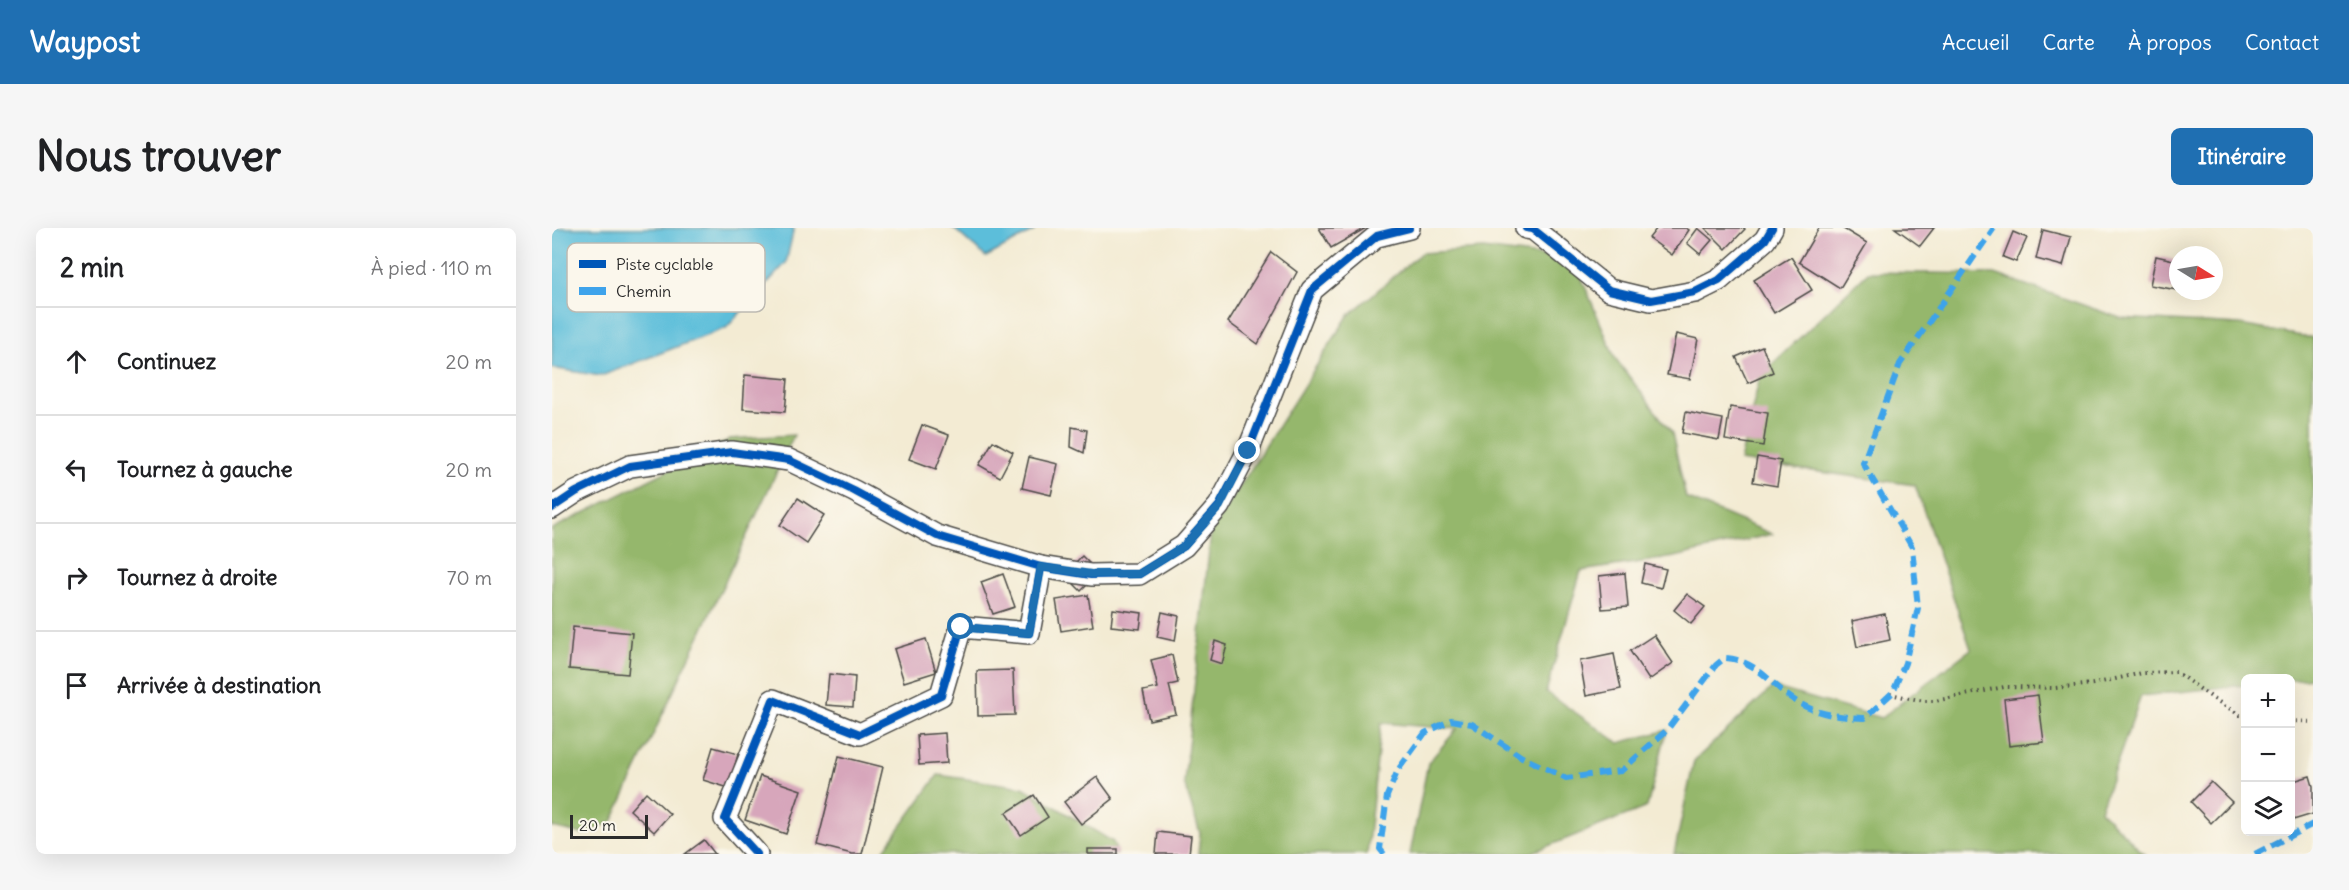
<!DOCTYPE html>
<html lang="fr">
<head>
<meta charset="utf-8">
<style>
	body { margin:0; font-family:Delius,sans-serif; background:#f6f6f6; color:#202124 }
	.controls { position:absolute; right:18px; bottom:18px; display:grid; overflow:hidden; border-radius:9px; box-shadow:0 6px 24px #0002 }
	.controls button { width:54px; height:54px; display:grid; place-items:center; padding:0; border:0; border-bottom:2px solid #e0e0e0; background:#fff; color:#202124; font:30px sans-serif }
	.compass { position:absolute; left:1617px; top:18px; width:54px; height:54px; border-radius:50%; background:#fff; box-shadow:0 6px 24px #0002; rotate:101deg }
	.scale { position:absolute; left:18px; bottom:15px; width:78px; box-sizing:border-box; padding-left:6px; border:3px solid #2b2b2b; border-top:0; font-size:16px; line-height:21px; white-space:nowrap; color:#2b2b2b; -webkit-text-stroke:4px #fbf7ec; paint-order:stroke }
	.stop { position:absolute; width:18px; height:18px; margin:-14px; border:4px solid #1f6fb2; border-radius:50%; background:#fff }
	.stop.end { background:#1f6fb2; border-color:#fff; box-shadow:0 2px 6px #0008 }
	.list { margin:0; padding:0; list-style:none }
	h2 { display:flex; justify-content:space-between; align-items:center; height:78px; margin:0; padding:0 24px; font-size:26px }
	h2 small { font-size:20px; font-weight:400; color:#757577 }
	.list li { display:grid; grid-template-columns:39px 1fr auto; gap:18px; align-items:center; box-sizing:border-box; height:108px; padding:0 24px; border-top:2px solid #e0e0e0 }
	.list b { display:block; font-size:22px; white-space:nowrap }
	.list em { font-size:20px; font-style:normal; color:#757577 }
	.icon { flex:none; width:33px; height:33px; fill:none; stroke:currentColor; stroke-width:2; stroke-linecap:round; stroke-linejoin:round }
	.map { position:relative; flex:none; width:1761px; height:626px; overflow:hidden; border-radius:9px }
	header { display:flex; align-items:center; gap:36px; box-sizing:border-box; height:84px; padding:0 30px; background:#1f6fb2; color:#fff }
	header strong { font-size:28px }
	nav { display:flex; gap:33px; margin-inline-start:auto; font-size:21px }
	.intro { display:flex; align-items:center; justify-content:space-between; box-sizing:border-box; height:144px; padding:0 36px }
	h1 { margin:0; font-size:42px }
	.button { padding:15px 27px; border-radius:9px; background:#1f6fb2; color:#fff; font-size:21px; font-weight:700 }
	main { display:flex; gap:36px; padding:0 36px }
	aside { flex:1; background:#fff; border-radius:9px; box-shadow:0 6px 24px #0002 }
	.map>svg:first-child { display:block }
</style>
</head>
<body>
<header>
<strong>Waypost</strong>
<nav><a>Accueil</a><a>Carte</a><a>À propos</a><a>Contact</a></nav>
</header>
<div class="intro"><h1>Nous trouver</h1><a class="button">Itinéraire</a></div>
<main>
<aside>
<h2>2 min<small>À pied · 110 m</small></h2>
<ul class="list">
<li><svg class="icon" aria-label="ahead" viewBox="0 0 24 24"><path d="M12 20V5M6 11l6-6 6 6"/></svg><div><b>Continuez</b></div><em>20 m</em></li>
<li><svg class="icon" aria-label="left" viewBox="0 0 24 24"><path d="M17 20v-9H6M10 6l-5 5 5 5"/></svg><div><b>Tournez à gauche</b></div><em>20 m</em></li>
<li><svg class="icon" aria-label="right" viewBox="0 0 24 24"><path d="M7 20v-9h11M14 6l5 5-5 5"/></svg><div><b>Tournez à droite</b></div><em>70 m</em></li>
<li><svg class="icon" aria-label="arrive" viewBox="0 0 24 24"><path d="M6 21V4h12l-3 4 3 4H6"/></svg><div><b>Arrivée à destination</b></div></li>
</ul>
</aside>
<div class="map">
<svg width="1761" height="626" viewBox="0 0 1761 626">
	<rect width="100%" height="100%" fill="#fbf7ec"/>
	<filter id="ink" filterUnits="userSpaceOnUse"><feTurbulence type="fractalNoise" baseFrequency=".0167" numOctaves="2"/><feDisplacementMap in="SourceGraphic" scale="12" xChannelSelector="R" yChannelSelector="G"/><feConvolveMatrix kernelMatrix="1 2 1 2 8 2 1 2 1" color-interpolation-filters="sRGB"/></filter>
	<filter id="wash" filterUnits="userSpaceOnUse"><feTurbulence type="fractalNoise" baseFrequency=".008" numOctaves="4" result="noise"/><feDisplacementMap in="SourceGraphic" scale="24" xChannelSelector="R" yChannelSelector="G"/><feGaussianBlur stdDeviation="1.35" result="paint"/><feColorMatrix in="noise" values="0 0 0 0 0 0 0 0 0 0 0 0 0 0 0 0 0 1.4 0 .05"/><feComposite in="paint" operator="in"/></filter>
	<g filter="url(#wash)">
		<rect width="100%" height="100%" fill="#f3ebd3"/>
		<g fill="#95b76c" stroke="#60714c" stroke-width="1.5">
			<polygon points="931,21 1022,32 1063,130 1120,205 1134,270 1220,306 1123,329 1029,343 994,464 1067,515 1115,502 1095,579 976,626 858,626 876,535 905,501 829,495 815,626 646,626 648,605 632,555 659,304 796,88 869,25"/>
			<polygon points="1316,44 1443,46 1568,90 1688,97 1761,110 1761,450 1739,452 1738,451 1694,451 1693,457 1589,468 1548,582 1592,626 1122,626 1142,533 1221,459 1329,490 1419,421 1363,257 1188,233 1208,148"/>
			<polygon points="242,207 60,594 30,606 0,599 0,301 178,211"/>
			<polygon points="386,547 471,559 561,614 565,626 329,626"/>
		</g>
		<g fill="#5bbeda" stroke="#437482" stroke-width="1.5">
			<polygon points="0,0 242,0 234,35 174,100 49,148 0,140"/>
			<polygon points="401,0 483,0 482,3 434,29"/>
		</g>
		<g id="blocks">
			<g fill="#d7a6bb">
				<polygon points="767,0 814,0 779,20"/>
				<polygon points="1105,0 1134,0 1137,2 1120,27 1097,10"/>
				<polygon points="1146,0 1160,12 1148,26 1135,15"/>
				<polygon points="1153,0 1192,0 1193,1 1174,21"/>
				<polygon points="1267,0 1290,0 1315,15 1288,60 1247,34"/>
				<polygon points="1343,0 1382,0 1368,18"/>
				<polygon points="1491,2 1519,9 1511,38 1484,31"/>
				<polygon points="1461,4 1475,10 1464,34 1451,29"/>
				<polygon points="719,24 745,44 706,116 676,94"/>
				<polygon points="1604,28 1626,33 1625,62 1598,57"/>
				<polygon points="1239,29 1260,62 1222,85 1202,52"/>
				<polygon points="1124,106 1146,111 1138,151 1115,147"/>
				<polygon points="1210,118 1221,144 1196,155 1184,129"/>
				<polygon points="193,147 236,151 233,184 191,181"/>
				<polygon points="1178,179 1216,185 1211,218 1173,212"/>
				<polygon points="1134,184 1171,191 1167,212 1130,205"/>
				<polygon points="370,197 397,207 384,241 357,231"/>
				<polygon points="520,199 535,202 532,225 519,219"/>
				<polygon points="441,213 461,224 448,249 427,237"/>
				<polygon points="477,229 506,236 499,267 470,260"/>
				<polygon points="1205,229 1229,233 1225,258 1201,254"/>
				<polygon points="246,270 272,287 254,315 228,297"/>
				<polygon points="530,328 547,345 529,363 512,346"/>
				<polygon points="1093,336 1114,341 1109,360 1089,355"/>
				<polygon points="1073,345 1076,379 1050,381 1047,348"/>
				<polygon points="451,346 463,379 441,386 429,354"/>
				<polygon points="1135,366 1153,379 1139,396 1122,382"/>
				<polygon points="536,367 541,398 509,403 504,372"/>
				<polygon points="561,381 590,385 588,401 559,398"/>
				<polygon points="610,384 627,388 623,413 605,409"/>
				<polygon points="1333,386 1338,412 1305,419 1300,393"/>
				<polygon points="21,399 80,405 76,446 17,441"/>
				<polygon points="1102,407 1121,435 1097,452 1078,423"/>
				<polygon points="374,411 384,444 352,454 342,421"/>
				<polygon points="663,413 675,417 670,436 658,432"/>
				<polygon points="1062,426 1069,461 1034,468 1028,433"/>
				<polygon points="620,427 626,455 617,457 624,486 597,492 591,463 606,460 599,432"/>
				<polygon points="461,442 463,487 426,488 425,443"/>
				<polygon points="277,446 303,449 301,479 274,477"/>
				<polygon points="1486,467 1492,514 1457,518 1452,471"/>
				<polygon points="393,505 395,535 367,537 365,507"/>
				<polygon points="161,519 186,526 177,560 151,552"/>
				<polygon points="287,528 331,539 310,626 300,626 265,617"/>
				<polygon points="208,548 249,562 234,606 193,592"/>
				<polygon points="1758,548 1761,558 1761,586 1738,593 1738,554"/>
				<polygon points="545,549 561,571 529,596 512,574"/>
				<polygon points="1659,554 1680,574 1659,595 1639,574"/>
				<polygon points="94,564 118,586 102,604 78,582"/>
				<polygon points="482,567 496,589 469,607 454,585"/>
				<polygon points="606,604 639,608 637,626 604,626"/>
				<polygon points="152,612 163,626 133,626"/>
				<rect x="536" y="621" width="30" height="5"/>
			</g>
		</g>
	</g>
	<g filter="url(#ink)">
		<use href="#blocks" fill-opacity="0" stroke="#494844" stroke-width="1.5"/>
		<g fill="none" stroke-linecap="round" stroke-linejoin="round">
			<g stroke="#494844" stroke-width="24">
				<g id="street">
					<polyline points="974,0 981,1 1057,62 1099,72 1143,64 1167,52 1213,12 1220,0"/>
					<polyline points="0,280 24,264 78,238 180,224 237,232 302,263 385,308 489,339 539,347 587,346 632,318 667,278 696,223 760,62 825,8 857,0"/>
					<polyline points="205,626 173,591 221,472 308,506 389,467 409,399 477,405 489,339"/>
				</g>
			</g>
			<g stroke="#494844" stroke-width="4" stroke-dasharray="1.5 4.5" stroke-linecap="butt">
				<polyline points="1338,466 1372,473 1383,473 1452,459 1503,460 1541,456 1590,445 1624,444 1662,471 1688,487 1694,487"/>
				<polyline points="1738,493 1761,494"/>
			</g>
			<use href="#street" stroke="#fff" stroke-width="21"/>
			<g stroke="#3ea3eb" stroke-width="6" stroke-dasharray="12 6" stroke-linecap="butt">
				<path d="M832,626L828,621L835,568L846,542L873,505L899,492L920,496L970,529L1014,550L1069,543L1115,502L1164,437L1173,430C1205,432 1218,456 1242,472C1265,487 1287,489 1313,490L1341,464L1353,435L1366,380L1360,319L1311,235L1348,136L1442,0"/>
				<polyline points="1703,626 1761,596"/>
			</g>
			<g stroke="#fbf7ec" stroke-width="11">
				<g id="cycleway">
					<polyline points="974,0 981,1 1057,62 1099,72 1143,64 1167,52 1213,12 1220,0"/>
					<polyline points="0,280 24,264 78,238 180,224 237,232 302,263 385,308 489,339 539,347 587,346 632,318 667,278 696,223 760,62 825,8 857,0"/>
					<polyline points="205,626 173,591 221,472 308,506 389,467 409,399 477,405 489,339"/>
				</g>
			</g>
			<use href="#cycleway" stroke="#0057b8" stroke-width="8"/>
		</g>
	</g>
	<g fill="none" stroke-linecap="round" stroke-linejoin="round" filter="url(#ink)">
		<polyline stroke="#1f6fb2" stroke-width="8" points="409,399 477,405 489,339 539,346 587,346 632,318 668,278 696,223"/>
	</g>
	<rect x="15" y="15" width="198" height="69" rx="9" fill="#fbf7ec" stroke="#bdbab2" stroke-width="1.5"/>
	<rect x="27" y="32" width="27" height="8" fill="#0057b8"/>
	<rect x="27" y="59" width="27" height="8" fill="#3ea3eb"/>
	<g font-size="16" fill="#2b2b2b">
		<text x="64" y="42">Piste cyclable</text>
		<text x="64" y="69">Chemin</text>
	</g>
</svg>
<div class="controls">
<button>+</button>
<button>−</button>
<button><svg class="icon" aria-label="layers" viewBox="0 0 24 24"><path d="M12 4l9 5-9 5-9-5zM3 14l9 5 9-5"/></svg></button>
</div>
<svg class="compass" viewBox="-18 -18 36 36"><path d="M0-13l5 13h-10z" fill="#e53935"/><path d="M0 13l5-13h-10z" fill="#757577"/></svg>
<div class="scale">20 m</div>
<div class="stop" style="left:409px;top:399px"></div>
<div class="stop end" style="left:696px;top:223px"></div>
</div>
</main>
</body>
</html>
